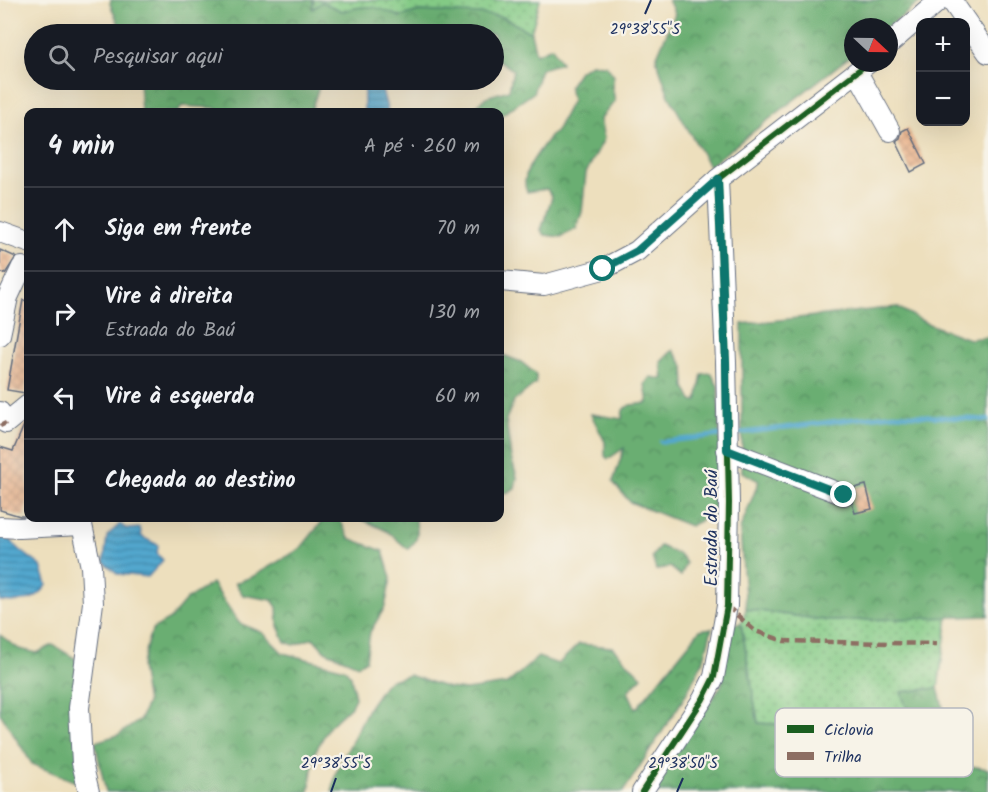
<!DOCTYPE html>
<html lang="pt">
<head>
<meta charset="utf-8">
<style>
	body { margin:0; font-family:Kalam,sans-serif; background:#20242c; color:#f1f3f6 }
	.controls { position:absolute; right:18px; top:18px; display:grid; overflow:hidden; border-radius:12px; box-shadow:0 6px 24px #0002 }
	.controls button { width:54px; height:54px; display:grid; place-items:center; padding:0; border:0; border-bottom:2px solid #363941; background:#171b24; color:#f1f3f6; font:30px sans-serif }
	.compass { position:absolute; left:844px; top:18px; width:54px; height:54px; border-radius:50%; background:#171b24; box-shadow:0 6px 24px #0002; rotate:112deg }
	.stop { position:absolute; width:18px; height:18px; margin:-14px; border:4px solid #0f766e; border-radius:50%; background:#fff }
	.stop.end { background:#0f766e; border-color:#fff; box-shadow:0 2px 6px #0008 }
	.list { margin:0; padding:0; list-style:none }
	h2 { display:flex; justify-content:space-between; align-items:center; height:78px; margin:0; padding:0 24px; font-size:26px }
	h2 small { font-size:20px; font-weight:400; color:#9ea1a6 }
	.list li { display:grid; grid-template-columns:39px 1fr auto; gap:18px; align-items:center; box-sizing:border-box; height:84px; padding:0 24px; border-top:2px solid #363941 }
	.list b { display:block; font-size:22px; white-space:nowrap }
	.list p { margin:0; font-size:20px; white-space:nowrap; color:#9ea1a6 }
	.list em { font-size:20px; font-style:normal; color:#9ea1a6 }
	.icon { flex:none; width:33px; height:33px; fill:none; stroke:currentColor; stroke-width:2; stroke-linecap:round; stroke-linejoin:round }
	.map { position:relative; flex:none; width:988px; height:792px; overflow:hidden }
	.search { position:absolute; background:#171b24; box-shadow:0 6px 24px #0002; left:24px; top:24px; width:480px; height:66px; display:flex; align-items:center; gap:15px; box-sizing:border-box; padding:0 21px; border-radius:33px; color:#9ea1a6; font-size:22px }
	.panel { position:absolute; background:#171b24; box-shadow:0 6px 24px #0002; left:24px; top:108px; width:480px; height:414px; border-radius:12px }
	.map>svg:first-child { display:block }
</style>
</head>
<body>
<div class="map">
<svg width="988" height="792" viewBox="0 0 988 792">
	<defs>
		<pattern id="grass-dots" width="8" height="8" patternUnits="userSpaceOnUse" patternTransform="scale(1.5)"><rect width="8" height="8" fill="#83ca85"/><path d="M2 2h.1M6 6h.1" fill="none" stroke="#6aa470" stroke-width="1.8" stroke-linecap="round"/></pattern>
		<pattern id="forest-crowns" width="20" height="18" patternUnits="userSpaceOnUse" patternTransform="scale(1.5)"><rect width="20" height="18" fill="#6aae72"/><path d="M2 6a3 3 0 1 1 6 0M12 15a3 3 0 1 1 6 0" fill="none" stroke="#568e61"/></pattern>
		<pattern id="water-rules" width="6" height="5" patternUnits="userSpaceOnUse" patternTransform="scale(1.5)"><rect width="6" height="5" fill="#52a7ce"/><path d="M0 2.5h6" fill="none" stroke="#4388aa"/></pattern>
		<pattern id="building-cross-hatch" width="8" height="8" patternUnits="userSpaceOnUse" patternTransform="scale(1.5)"><rect width="8" height="8" fill="#eab690"/><path d="M0 0l8 8M0 8l8-8" fill="none" stroke="#c89d7f"/></pattern>
	</defs>
	<rect width="100%" height="100%" fill="#f7f3e8"/>
	<filter id="ink" filterUnits="userSpaceOnUse"><feTurbulence type="fractalNoise" baseFrequency=".0167" numOctaves="2"/><feDisplacementMap in="SourceGraphic" scale="12" xChannelSelector="R" yChannelSelector="G"/><feConvolveMatrix kernelMatrix="1 2 1 2 8 2 1 2 1" color-interpolation-filters="sRGB"/></filter>
	<filter id="wash" filterUnits="userSpaceOnUse"><feTurbulence type="fractalNoise" baseFrequency=".008" numOctaves="4" result="noise"/><feDisplacementMap in="SourceGraphic" scale="24" xChannelSelector="R" yChannelSelector="G"/><feGaussianBlur stdDeviation="1.35" result="paint"/><feColorMatrix in="noise" values="0 0 0 0 0 0 0 0 0 0 0 0 0 0 0 0 0 1.4 0 .05"/><feComposite in="paint" operator="in"/></filter>
	<g filter="url(#wash)">
		<rect width="100%" height="100%" fill="#eddfbd"/>
		<g fill="url(#grass-dots)" stroke="#4f7c72" stroke-width="1.5">
			<path d="M313,0H540L531,33L503,17L419,11L400,17C376,6 367,5 342,11L322,2L312,9Z"/>
			<polygon points="746,609 831,621 948,617 938,688 901,692 909,712 824,717 818,727 758,723 741,623"/>
		</g>
		<g fill="url(#forest-crowns)" stroke="#426e68" stroke-width="1.5">
			<path d="M111,0H313V9L322,2L342,11C369,4 375,5 400,17L419,11L481,14L503,17L531,33L536,54L552,47L561,63L541,69L533,93L500,116V112H470L486,97L509,90L513,70L494,57V34H400L399,32L397,34H367L344,24L340,34H123L110,4Z"/>
			<polygon points="668,0 923,0 888,27 853,27 853,54 709,166 669,96 656,58 675,14"/>
			<path d="M591,64L606,65L614,76L612,86L615,101L600,119L604,139L586,173L582,212L576,229L561,237L545,235L541,230L552,197L547,189L527,192C518,173 541,150 551,135L555,133L572,100L569,86L579,71Z"/>
			<polygon points="139,80 321,80 311,111 307,112 219,112 215,108 182,106 178,112 141,112"/>
			<polygon points="897,307 926,323 969,339 988,337 988,616 831,621 746,609 740,529 759,481 742,472 742,324"/>
			<polygon points="673,350 684,366 685,387 692,401 697,401 702,374 711,373 718,386 722,510 690,526 630,502 613,482 624,448 608,459 605,456 605,442 591,414 622,419 623,410 630,405 648,403 645,384 650,377 663,379 661,362"/>
			<polygon points="500,354 521,362 536,374 536,383 514,401 506,419 511,458 517,477 515,488 507,493 500,492"/>
			<polygon points="325,518 339,518 349,538 383,551 391,578 385,607 370,632 366,660 358,665 325,651 313,638 294,645 285,642 278,626 277,607 272,600 243,595 235,583 252,577 300,549"/>
			<path d="M359,518H415C418,532 420,539 408,549L387,531Z"/>
			<polygon points="660,546 680,555 686,563 681,576 670,567 656,570 652,557"/>
			<polygon points="212,583 239,623 263,633 283,653 345,669 351,676 355,698 351,706 329,727 315,752 309,792 106,792 95,742 118,735 140,720 147,703 141,667 149,637 154,628 170,619 187,599"/>
			<polygon points="741,623 758,723 817,727 824,717 908,712 901,692 938,688 954,749 963,765 988,769 988,792 650,792 721,686 729,625"/>
			<polygon points="712,628 704,659 684,698 623,792 332,792 336,773 369,707 384,685 391,680 409,675 449,688 466,690 507,684 538,657 558,664 579,644 612,647 642,677 628,691 636,709 700,630"/>
			<polygon points="0,635 19,649 37,653 53,645 76,659 79,773 76,782 32,764 0,713"/>
		</g>
		<g fill="url(#water-rules)" stroke="#366b96" stroke-width="1.5">
			<polygon points="380,83 388,112 364,112 364,85"/>
			<polygon points="120,524 127,529 140,528 142,537 158,545 157,554 163,560 148,577 118,574 104,562 107,536"/>
			<path d="M0,525L16,547L41,566L47,585C36,602 19,603 0,601Z"/>
		</g>
		<g fill="none" stroke-linecap="round" stroke-linejoin="round">
			<g stroke="#52a7ce" stroke-width="4.5">
				<polyline points="733,434 894,414 988,420"/>
				<polyline points="661,442 721,435"/>
			</g>
		</g>
		<g id="blocks">
			<g fill="url(#building-cross-hatch)">
				<polygon points="908,128 926,164 911,172 896,141 900,138 902,131"/>
				<polygon points="0,250 16,257 5,274 0,272"/>
				<polygon points="23,300 28,301 28,376 25,393 7,390"/>
				<polygon points="28,420 28,502 24,516 20,516 0,510 0,447 13,451 25,423"/>
				<polygon points="866,485 872,509 855,513 852,503 856,494 854,488"/>
			</g>
		</g>
	</g>
	<g filter="url(#ink)">
		<use href="#blocks" fill-opacity="0" stroke="#646d7f" stroke-width="1.5"/>
		<g fill="none" stroke-linecap="round" stroke-linejoin="round">
			<g stroke="#646d7f" stroke-width="22">
				<g id="minor">
					<polyline points="951,0 988,53"/>
					<polyline points="889,44 940,0"/>
					<polyline points="857,72 890,131"/>
					<polyline points="0,232 28,242"/>
					<polyline points="500,281 544,285 603,269 637,251 718,179"/>
					<polyline points="0,335 8,297 22,267"/>
					<polyline points="0,412 6,423 28,405"/>
					<polyline points="727,450 844,495"/>
					<polyline points="83,518 82,525 91,567 93,603 79,708 82,763 89,792"/>
					<polyline points="0,527 19,528 82,525"/>
					<polyline points="642,792 703,699 714,677 727,606 729,503 726,362 718,179 868,63"/>
				</g>
			</g>
			<use href="#minor" stroke="#fff" stroke-width="20"/>
			<g stroke="#8d6e63" stroke-width="4.5" stroke-dasharray="9 4.5" stroke-linecap="butt">
				<polyline points="0,426 6,423"/>
				<polyline points="727,606 755,631 784,641 936,644"/>
			</g>
			<g stroke="#f7f3e8" stroke-width="10">
				<polyline id="cycleway" points="642,792 703,699 714,677 727,606 729,503 726,362 718,179 868,63"/>
			</g>
			<use href="#cycleway" stroke="#1b5e20" stroke-width="6"/>
		</g>
	</g>
	<g fill="none" stroke-linecap="round" stroke-linejoin="round" filter="url(#ink)">
		<polyline stroke="#0f766e" stroke-width="8" points="603,269 637,251 718,179 726,362 727,450 844,495"/>
	</g>
	<path fill="none" stroke="#1b2f5e" stroke-width="2" d="M645,14L651,0M331,792L336,778M677,792L683,778"/>
	<g text-anchor="middle" dominant-baseline="central" stroke-width="4.5" stroke-linejoin="round" paint-order="stroke">
		<g font-size="18" fill="#1b2f5e" stroke="#f7f3e8">
			<text transform="translate(712 528) rotate(-90)">Estrada do Baú</text>
		</g>
	</g>
	<rect x="775" y="708" width="198" height="69" rx="9" fill="#f7f3e8" stroke="#b5b8bf" stroke-width="1.5"/>
	<rect x="787" y="725" width="27" height="8" fill="#1b5e20"/>
	<rect x="787" y="752" width="27" height="8" fill="#8d6e63"/>
	<g font-size="16" fill="#1b2f5e">
		<text x="824" y="735">Ciclovia</text>
		<text x="824" y="762">Trilha</text>
	</g>
	<g font-size="15" text-anchor="middle" fill="#1b2f5e" stroke="#f7f3e8" stroke-width="4.5" stroke-linejoin="round" paint-order="stroke">
		<text x="645" y="34">29°38'55"S</text>
		<text x="336" y="768">29°38'55"S</text>
		<text x="683" y="768">29°38'50"S</text>
	</g>
</svg>
<div class="controls">
<button>+</button>
<button>−</button>
</div>
<svg class="compass" viewBox="-18 -18 36 36"><path d="M0-13l5 13h-10z" fill="#e53935"/><path d="M0 13l5-13h-10z" fill="#9ea1a6"/></svg>
<div class="stop" style="left:603px;top:269px"></div>
<div class="stop end" style="left:844px;top:495px"></div>
<div class="search"><svg class="icon" aria-label="search" viewBox="0 0 24 24"><circle cx="10" cy="10" r="6"/><path d="M15 15l6 6"/></svg>Pesquisar aqui</div>
<section class="panel">
<h2>4 min<small>A pé · 260 m</small></h2>
<ul class="list">
<li><svg class="icon" aria-label="ahead" viewBox="0 0 24 24"><path d="M12 20V5M6 11l6-6 6 6"/></svg><div><b>Siga em frente</b></div><em>70 m</em></li>
<li><svg class="icon" aria-label="right" viewBox="0 0 24 24"><path d="M7 20v-9h11M14 6l5 5-5 5"/></svg><div><b>Vire à direita</b><p>Estrada do Baú</p></div><em>130 m</em></li>
<li><svg class="icon" aria-label="left" viewBox="0 0 24 24"><path d="M17 20v-9H6M10 6l-5 5 5 5"/></svg><div><b>Vire à esquerda</b></div><em>60 m</em></li>
<li><svg class="icon" aria-label="arrive" viewBox="0 0 24 24"><path d="M6 21V4h12l-3 4 3 4H6"/></svg><div><b>Chegada ao destino</b></div></li>
</ul>
</section>
</div>
</body>
</html>
